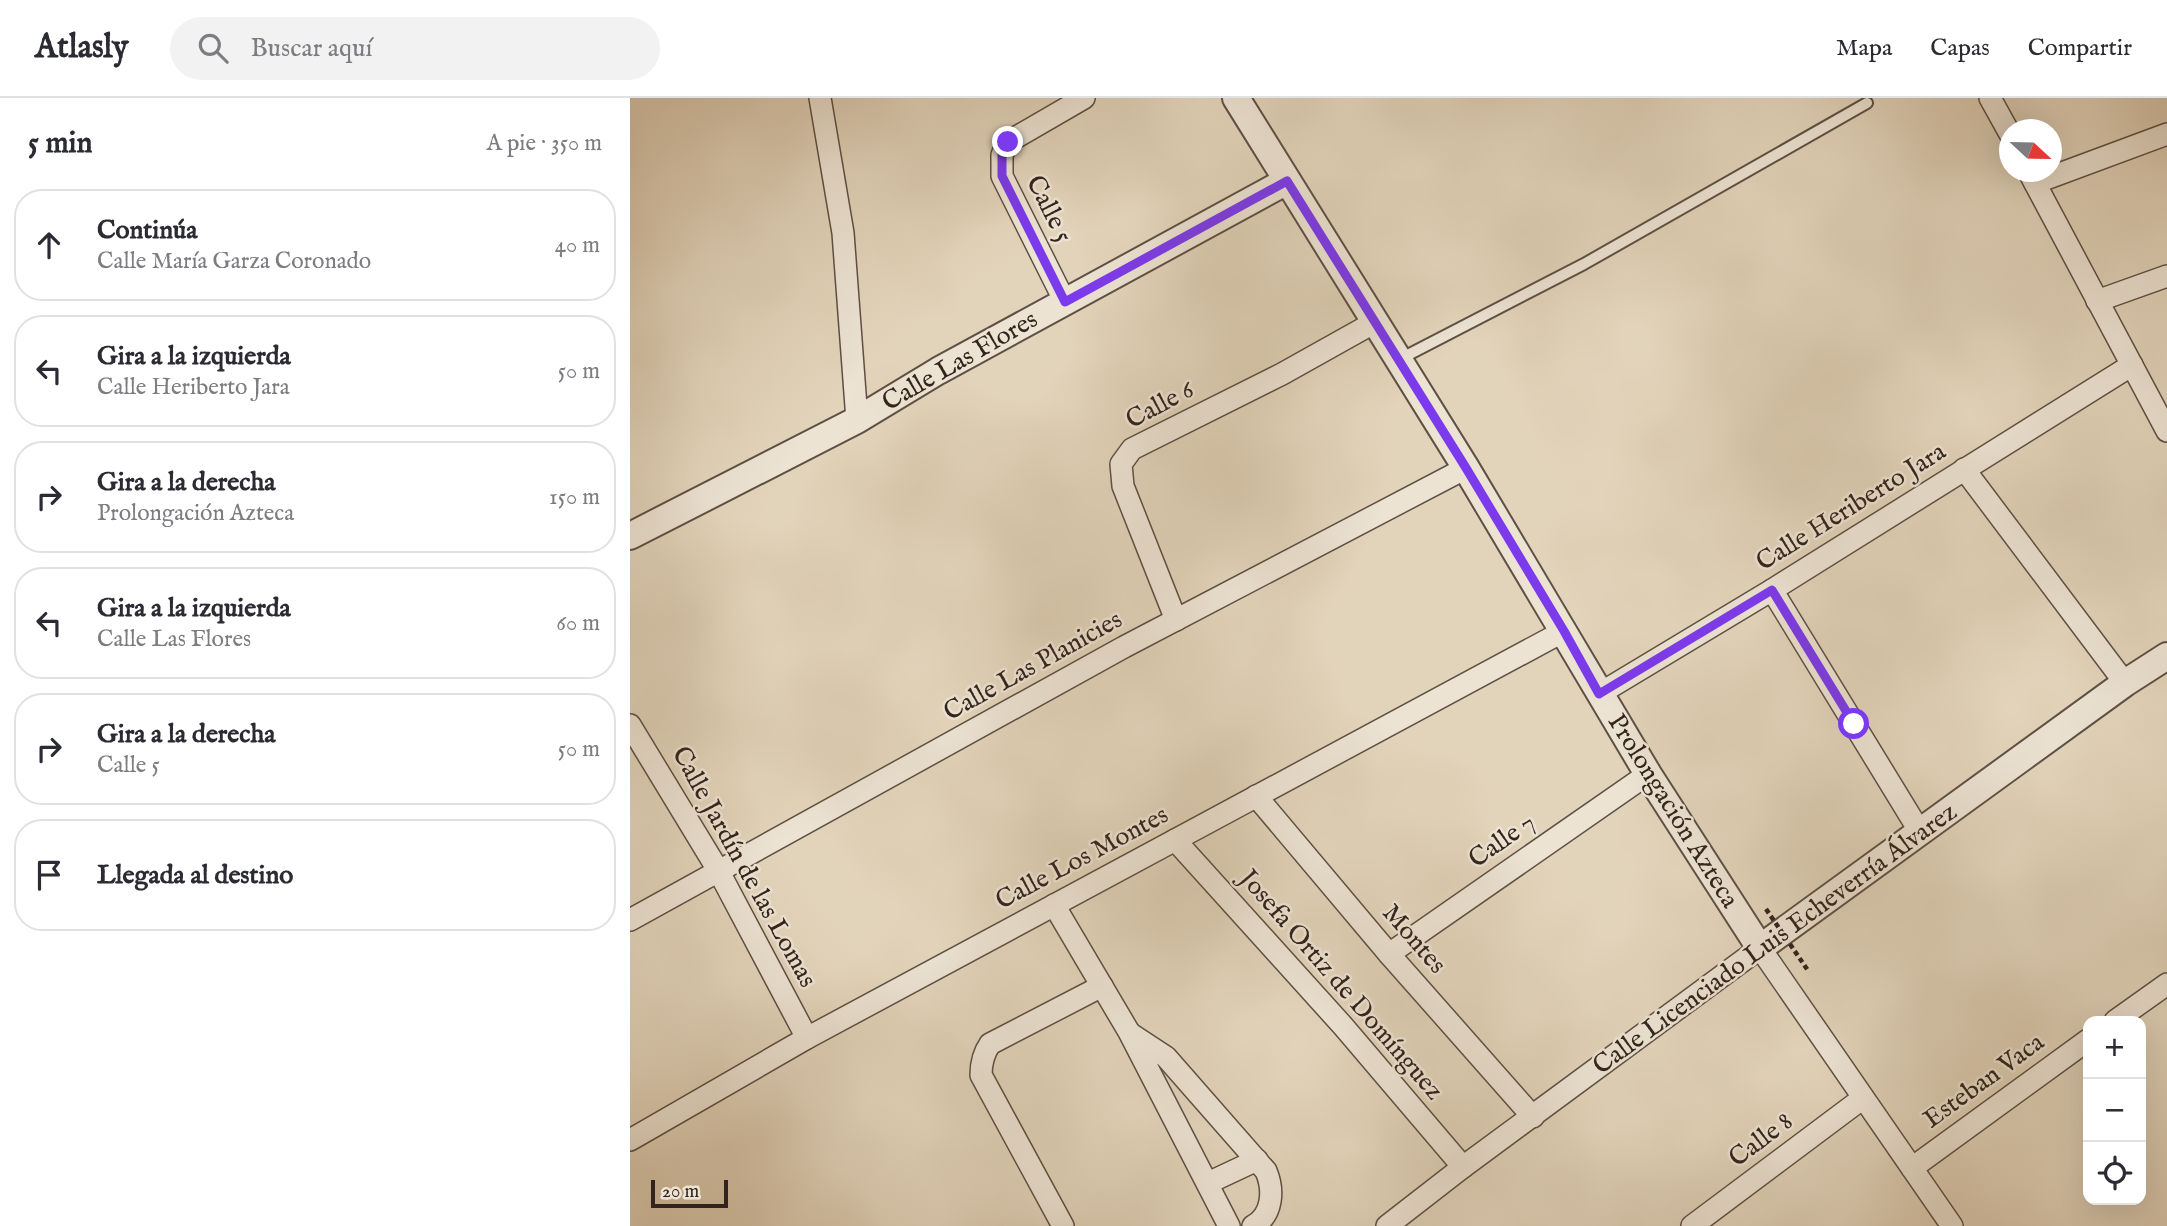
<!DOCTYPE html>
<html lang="es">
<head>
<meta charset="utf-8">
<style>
	body { margin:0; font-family:"IM FELL English",serif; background:#f2f2f3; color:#2b2b33 }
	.controls { position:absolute; right:21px; bottom:21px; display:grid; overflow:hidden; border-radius:14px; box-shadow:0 7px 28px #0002 }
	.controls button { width:63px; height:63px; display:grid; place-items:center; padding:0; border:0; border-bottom:2px solid #e1e1e2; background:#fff; color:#2b2b33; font:35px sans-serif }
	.compass { position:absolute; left:1369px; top:21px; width:63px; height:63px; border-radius:50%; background:#fff; box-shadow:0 7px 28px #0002; rotate:112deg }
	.scale { position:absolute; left:21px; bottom:18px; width:77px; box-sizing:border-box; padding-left:7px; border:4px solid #32241c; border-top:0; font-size:19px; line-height:24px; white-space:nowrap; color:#32241c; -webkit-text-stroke:5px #ece3d3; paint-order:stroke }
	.stop { position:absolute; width:21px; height:21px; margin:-16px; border:5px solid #7c3aed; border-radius:50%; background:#fff }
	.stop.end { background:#7c3aed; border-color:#fff; box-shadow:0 2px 7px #0008 }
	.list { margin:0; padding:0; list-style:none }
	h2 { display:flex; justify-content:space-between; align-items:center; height:91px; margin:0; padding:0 28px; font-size:30px }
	h2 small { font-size:23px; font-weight:400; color:#7c7c81 }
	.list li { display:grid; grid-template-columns:46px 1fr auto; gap:21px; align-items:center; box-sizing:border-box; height:112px; margin:0 14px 14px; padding:0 14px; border:2px solid #e1e1e2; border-radius:28px }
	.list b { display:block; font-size:26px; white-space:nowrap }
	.list p { margin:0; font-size:23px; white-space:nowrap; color:#7c7c81 }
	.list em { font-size:23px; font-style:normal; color:#7c7c81 }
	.icon { flex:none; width:38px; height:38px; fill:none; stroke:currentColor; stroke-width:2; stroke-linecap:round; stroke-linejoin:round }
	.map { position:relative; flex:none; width:1537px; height:1128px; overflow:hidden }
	header { display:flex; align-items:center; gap:42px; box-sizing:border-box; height:98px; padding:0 35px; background:#fff; border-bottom:2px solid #e1e1e2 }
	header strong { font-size:33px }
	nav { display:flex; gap:38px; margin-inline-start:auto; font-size:24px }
	.search { width:490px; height:63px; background:#f2f2f3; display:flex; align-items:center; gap:18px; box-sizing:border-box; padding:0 24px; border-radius:38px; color:#7c7c81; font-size:26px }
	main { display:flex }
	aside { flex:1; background:#fff }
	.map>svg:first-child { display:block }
</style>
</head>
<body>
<header>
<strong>Atlasly</strong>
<div class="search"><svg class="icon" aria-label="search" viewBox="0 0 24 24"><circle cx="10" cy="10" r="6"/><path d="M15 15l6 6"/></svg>Buscar aquí</div>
<nav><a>Mapa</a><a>Capas</a><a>Compartir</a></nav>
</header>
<main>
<aside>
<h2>5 min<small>A pie · 350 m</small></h2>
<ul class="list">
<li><svg class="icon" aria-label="ahead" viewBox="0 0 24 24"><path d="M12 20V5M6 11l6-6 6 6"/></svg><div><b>Continúa</b><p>Calle María Garza Coronado</p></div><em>40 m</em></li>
<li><svg class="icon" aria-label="left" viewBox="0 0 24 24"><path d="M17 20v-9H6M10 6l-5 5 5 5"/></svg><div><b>Gira a la izquierda</b><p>Calle Heriberto Jara</p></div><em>50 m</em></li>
<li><svg class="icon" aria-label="right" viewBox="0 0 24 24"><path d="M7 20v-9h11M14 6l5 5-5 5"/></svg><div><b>Gira a la derecha</b><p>Prolongación Azteca</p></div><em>150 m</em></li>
<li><svg class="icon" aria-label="left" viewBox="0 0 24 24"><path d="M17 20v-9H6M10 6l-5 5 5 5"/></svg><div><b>Gira a la izquierda</b><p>Calle Las Flores</p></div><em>60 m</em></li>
<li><svg class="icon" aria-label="right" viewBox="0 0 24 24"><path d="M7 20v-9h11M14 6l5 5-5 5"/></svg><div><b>Gira a la derecha</b><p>Calle 5</p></div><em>50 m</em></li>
<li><svg class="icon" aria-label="arrive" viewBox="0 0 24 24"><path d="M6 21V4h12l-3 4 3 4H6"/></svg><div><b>Llegada al destino</b></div></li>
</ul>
</aside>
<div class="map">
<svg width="1537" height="1128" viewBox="0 0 1537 1128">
	<rect width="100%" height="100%" fill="#e2d4bb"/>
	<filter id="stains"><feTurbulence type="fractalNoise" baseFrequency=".00286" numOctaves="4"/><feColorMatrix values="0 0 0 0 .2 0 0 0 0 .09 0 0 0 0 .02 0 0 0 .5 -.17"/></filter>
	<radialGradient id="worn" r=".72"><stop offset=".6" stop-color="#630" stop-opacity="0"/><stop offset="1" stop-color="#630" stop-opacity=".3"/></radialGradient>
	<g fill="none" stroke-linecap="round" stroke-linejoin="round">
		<g stroke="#5e5044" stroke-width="14">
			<polyline id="service" points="770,261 954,166 1237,5"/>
		</g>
		<g stroke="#5e5044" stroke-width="24">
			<g id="minor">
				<polyline points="190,0 213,135 227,322"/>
				<polyline points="1360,0 1380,36"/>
				<polyline points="1399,74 1537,333"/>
				<polyline points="1405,85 1537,36"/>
				<polyline points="1467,203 1537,178"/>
				<polyline points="435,204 372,78 372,57 378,44 454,0"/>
				<polyline points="1334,371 1495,585"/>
				<polyline points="1142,492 1290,734"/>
				<polyline points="546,522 493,388 491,366 502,351 652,276 745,224"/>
				<polyline points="969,596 1142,492 1502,267"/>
				<polyline points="0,627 88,772 177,940"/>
				<polyline points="626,698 759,856 903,1019"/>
				<polyline points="545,742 713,928 833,1069"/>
				<polyline points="424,807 499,934 599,1128"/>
				<polyline points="0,822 494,549 836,370"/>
				<polyline points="759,856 1018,676"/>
				<polyline points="1485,923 1537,886"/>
				<path d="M501,936L536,959L636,1073C644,1092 643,1117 623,1128"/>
				<polyline points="0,1042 177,940 934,533"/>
				<polyline points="1282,1070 1458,942"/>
				<polyline points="578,1085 627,1062"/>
				<path d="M433,1128L351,977C351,965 353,956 360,946L472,888"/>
				<polyline points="757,1128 833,1069 1130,850 1322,1128"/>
				<polyline points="1062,1128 1233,1000"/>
			</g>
		</g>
		<g stroke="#5e5044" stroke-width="30">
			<g id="tertiary">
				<polyline points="606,0 836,370 1018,676 1130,850 1495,585 1537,558"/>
				<polyline points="0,438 227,322 308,273 657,83"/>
			</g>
		</g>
		<use href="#service" stroke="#ece3d3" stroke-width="10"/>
		<use href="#minor" stroke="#ece3d3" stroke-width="21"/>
		<use href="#tertiary" stroke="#ece3d3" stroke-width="26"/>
		<polyline stroke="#32241c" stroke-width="4.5" stroke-dasharray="5 3.5" stroke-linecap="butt" points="1136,811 1179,874"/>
	</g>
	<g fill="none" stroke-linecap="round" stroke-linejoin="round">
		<polyline stroke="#7c3aed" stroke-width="9" points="378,44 372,57 372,78 435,204 657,83 836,370 934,533 969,596 1142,492 1224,626"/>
	</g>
	<g text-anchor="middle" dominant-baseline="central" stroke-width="5" stroke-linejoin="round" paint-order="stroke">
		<g font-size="26" fill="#32241c" stroke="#ece3d3">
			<text transform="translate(419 111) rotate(63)">Calle 5</text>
			<text transform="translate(330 263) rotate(-30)">Calle Las Flores</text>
			<text transform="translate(530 307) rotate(-28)">Calle 6</text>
			<text transform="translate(1221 409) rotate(-32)">Calle Heriberto Jara</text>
			<text transform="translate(403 568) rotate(-29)">Calle Las Planicies</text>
			<text transform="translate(1043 713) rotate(58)">Prolongación Azteca</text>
			<text transform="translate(872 743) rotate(-35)">Calle 7</text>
			<text transform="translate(452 760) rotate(-28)">Calle Los Montes</text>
			<text transform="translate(114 769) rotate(61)">Calle Jardín de las Lomas</text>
			<text transform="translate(784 841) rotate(49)">Montes</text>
			<text transform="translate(1145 841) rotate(-36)">Calle Licenciado Luis Echeverría Álvarez</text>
			<text transform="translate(711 887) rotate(49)">Josefa Ortiz de Domínguez</text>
			<text transform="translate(1354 983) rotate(-36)">Esteban Vaca</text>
			<text transform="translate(1131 1042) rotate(-37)">Calle 8</text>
		</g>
	</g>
	<rect width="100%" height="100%" filter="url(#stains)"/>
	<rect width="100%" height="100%" fill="url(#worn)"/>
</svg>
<div class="controls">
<button>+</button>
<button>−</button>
<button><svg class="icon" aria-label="locate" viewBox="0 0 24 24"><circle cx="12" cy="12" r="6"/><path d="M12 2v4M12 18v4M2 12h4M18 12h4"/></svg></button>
</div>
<svg class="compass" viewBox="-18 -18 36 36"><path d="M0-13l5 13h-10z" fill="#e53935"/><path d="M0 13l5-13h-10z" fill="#7c7c81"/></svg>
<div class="scale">20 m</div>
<div class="stop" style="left:1224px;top:626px"></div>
<div class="stop end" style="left:378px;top:44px"></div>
</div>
</main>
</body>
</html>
